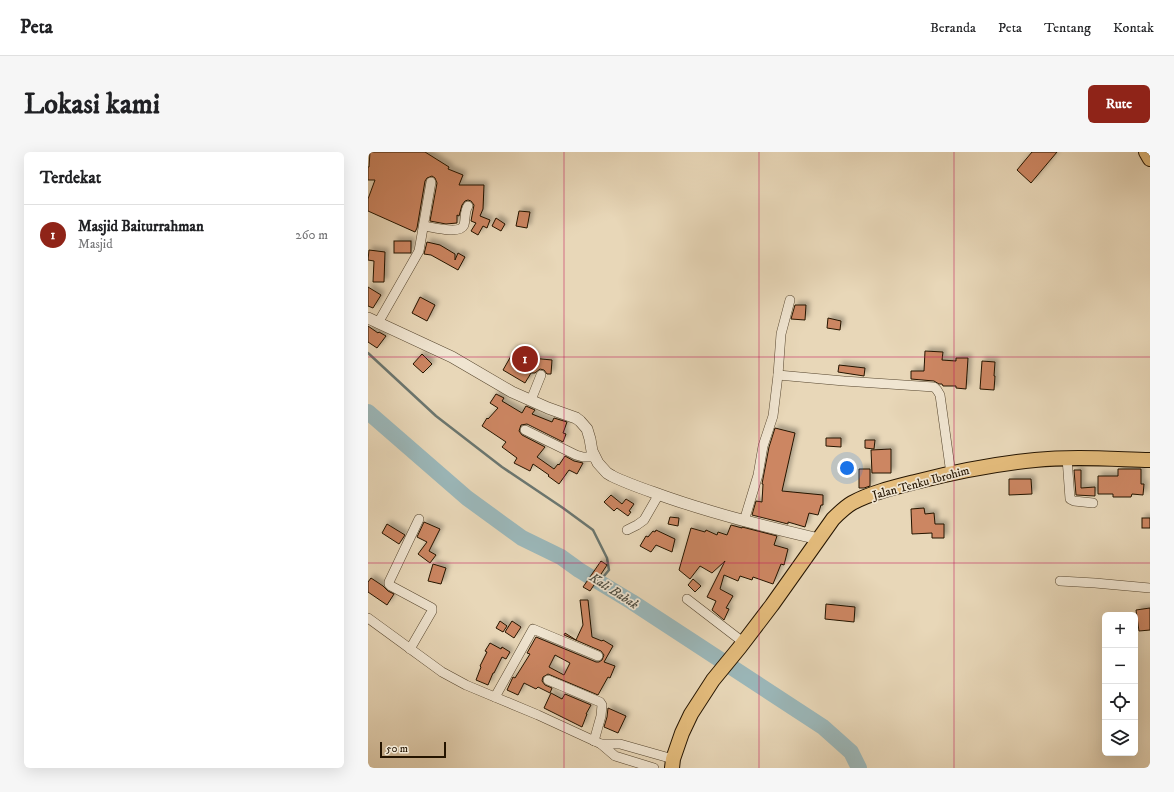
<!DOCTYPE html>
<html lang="id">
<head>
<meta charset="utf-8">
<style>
	body { margin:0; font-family:"IM FELL DW Pica",serif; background:#f6f6f6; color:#202124 }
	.controls { position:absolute; right:12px; bottom:12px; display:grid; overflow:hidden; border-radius:6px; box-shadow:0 4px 16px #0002 }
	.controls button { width:36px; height:36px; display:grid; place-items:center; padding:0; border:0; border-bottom:1px solid #e0e0e0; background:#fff; color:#202124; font:20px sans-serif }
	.scale { position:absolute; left:12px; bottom:10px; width:66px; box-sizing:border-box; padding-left:4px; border:2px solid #241400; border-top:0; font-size:11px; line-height:14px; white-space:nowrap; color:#241400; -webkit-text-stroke:3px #f0e5d1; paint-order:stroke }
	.you { position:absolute; left:479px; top:316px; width:14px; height:14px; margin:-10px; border:3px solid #fff; border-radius:50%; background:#1a73e8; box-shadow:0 0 0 6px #1a73e833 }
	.badge { display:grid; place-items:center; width:26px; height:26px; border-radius:50%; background:#8f2418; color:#fff; font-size:13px; font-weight:700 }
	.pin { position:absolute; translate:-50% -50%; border:2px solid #fff; box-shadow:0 1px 4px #0006 }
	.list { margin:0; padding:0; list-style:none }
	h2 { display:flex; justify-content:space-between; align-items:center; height:52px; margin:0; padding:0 16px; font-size:17px }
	h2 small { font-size:13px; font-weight:400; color:#757577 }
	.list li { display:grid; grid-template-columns:26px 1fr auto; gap:12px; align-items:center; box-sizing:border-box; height:60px; padding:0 16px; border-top:1px solid #e0e0e0 }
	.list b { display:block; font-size:15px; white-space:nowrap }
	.list p { margin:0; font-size:13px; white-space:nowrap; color:#757577 }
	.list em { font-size:13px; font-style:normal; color:#757577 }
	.icon { flex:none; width:22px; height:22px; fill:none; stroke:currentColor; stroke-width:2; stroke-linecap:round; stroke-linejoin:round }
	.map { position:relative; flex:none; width:782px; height:616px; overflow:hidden; border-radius:6px }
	header { display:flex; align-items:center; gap:24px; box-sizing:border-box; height:56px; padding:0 20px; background:#fff; border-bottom:1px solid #e0e0e0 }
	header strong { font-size:19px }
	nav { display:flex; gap:22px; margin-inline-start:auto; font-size:14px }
	.intro { display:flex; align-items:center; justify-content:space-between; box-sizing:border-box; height:96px; padding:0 24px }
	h1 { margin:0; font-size:28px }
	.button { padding:10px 18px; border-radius:6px; background:#8f2418; color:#fff; font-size:14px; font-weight:700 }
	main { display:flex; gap:24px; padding:0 24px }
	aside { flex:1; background:#fff; border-radius:6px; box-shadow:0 4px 16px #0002 }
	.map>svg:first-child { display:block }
</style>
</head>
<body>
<header>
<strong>Peta</strong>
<nav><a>Beranda</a><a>Peta</a><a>Tentang</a><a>Kontak</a></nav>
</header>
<div class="intro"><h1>Lokasi kami</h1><a class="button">Rute</a></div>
<main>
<aside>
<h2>Terdekat<small></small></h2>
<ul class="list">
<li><span class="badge">1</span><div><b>Masjid Baiturrahman</b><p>Masjid</p></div><em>260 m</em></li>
</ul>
</aside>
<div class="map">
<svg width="782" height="616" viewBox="0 0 782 616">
	<defs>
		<filter id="shadow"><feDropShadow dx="3.5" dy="-3.5" stdDeviation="2" flood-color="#0004"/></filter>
	</defs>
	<rect width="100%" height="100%" fill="#e8d7b8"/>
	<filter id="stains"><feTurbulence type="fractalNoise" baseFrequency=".005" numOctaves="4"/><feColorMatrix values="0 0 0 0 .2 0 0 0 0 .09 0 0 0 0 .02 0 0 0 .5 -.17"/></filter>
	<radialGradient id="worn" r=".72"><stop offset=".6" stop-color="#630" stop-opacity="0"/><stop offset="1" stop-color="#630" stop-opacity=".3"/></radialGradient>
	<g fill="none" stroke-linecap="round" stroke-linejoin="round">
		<polyline stroke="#6b766f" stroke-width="2.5" points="0,201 68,264 134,315 195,356 225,378 239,406 241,418 231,430"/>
		<polyline stroke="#9bb7b9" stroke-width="16" points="0,260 99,346 154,386 193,405 211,418 264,450 455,575 483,600 491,616"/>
	</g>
	<g fill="#cc8662" stroke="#241400" fill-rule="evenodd" filter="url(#shadow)">
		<polygon points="2,0 57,0 81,15 80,17 95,23 91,33 116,33 115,57 112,64 122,68 119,76 115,74 110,83 103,79 108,71 103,69 106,53 103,49 100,48 97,49 94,53 91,64 89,63 89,71 78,72 62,69 69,31 67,26 64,24 59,26 57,29 49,76 47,80 0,59 0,47 7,28 0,28 0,15 1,15"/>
		<polygon points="664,0 689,0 663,31 649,18"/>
		<polygon points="151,59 162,60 159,76 148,74"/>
		<polygon points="128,66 137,72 133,79 124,74"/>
		<rect x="26" y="89" width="17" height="12"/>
		<polygon points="59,90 72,93 87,102 87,108 90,101 97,105 90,118 63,103 56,102"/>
		<polygon points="1,98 17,100 16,130 5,130 6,109 0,108"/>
		<polygon points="0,135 13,143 5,156 0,154"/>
		<polygon points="52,145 67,153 59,169 44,161"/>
		<polygon points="427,153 438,153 437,168 423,167"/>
		<polygon points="460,166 473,169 472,178 459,176"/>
		<polygon points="0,174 10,181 11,180 18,184 9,196 0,190"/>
		<polygon points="147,197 163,206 184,208 183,222 179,222 176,218 172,217 167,221 163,221 157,231 135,218"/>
		<polygon points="557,199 575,200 574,208 588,209 588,206 600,206 598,237 588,236 588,234 575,234 574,232 571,232 566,229 543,227 543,219 556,219"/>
		<polygon points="54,202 64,212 55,221 45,212"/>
		<polygon points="614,209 627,210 626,224 627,224 626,238 612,237"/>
		<polygon points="471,213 497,216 496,224 470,220"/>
		<polygon points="128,242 136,246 134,249 154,261 158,254 167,258 164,262 184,270 186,266 199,270 195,281 198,282 195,290 159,272 153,273 151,279 154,283 177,295 169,305 186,317 190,312 191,313 197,304 206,309 215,311 209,322 201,318 191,332 180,324 181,323 165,312 162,319 146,311 149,306 134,295 138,290 114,274 119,266 120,267 130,256 122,251"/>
		<polygon points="407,276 427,281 414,339 455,343 455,353 453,353 450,363 441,361 437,375 420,370 420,372 384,363 388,349 394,350 395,332 394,332 401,295"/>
		<polygon points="458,286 473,286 473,295 458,294"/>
		<polygon points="497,288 507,288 506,297 497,296"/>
		<polygon points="523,297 523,321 504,321 503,298"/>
		<polygon points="491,317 502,317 502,334 496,336 491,336"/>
		<polygon points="750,317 773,317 773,332 776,332 775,343 764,342 763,345 745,345 745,342 730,342 730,324 750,324"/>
		<polygon points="706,318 713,318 713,336 727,335 727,344 708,343"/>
		<polygon points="641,327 663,327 664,342 641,343"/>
		<polygon points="243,343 254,352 258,347 266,352 261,359 263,360 260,364 249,356 246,359 236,350"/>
		<polygon points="556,356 557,362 566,361 567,372 576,372 576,386 564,386 564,381 544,382 543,357"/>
		<polygon points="302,365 311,366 310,374 300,372"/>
		<rect x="774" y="366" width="8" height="10"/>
		<polygon points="56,370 72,377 61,399 68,403 62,411 50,402 59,390 49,385"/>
		<polygon points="19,372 37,383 31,392 14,381"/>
		<polygon points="363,373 374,376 374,375 409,384 406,393 420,397 416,413 413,412 405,432 385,425 384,428 372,424 370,429 356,423 352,437 365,444 358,456 361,457 356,468 344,458 348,449 339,445 357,409 344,421 332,414 322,427 311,418 323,376 337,380 338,378 349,383 350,380 359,383"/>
		<polygon points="288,378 307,387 304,400 288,393 283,400 272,394 278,384 280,385 285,379 287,380"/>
		<polygon points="233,409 239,413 222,439 215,435"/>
		<polygon points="65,412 78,416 73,432 60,429"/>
		<polygon points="3,426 15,434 20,439 26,442 19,453 0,440 0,430"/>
		<polygon points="325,427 333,434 327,440 320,433"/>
		<path d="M212,448H220L224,485L234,489L235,488L245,494L236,510L247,514L242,526L240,525L230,543L180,522L175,525L174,529L177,533L184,536L182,541L170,535L168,537L156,531L150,543L139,538L145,525L147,526L162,502L159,501L168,485L228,510H231L234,508L236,503L233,499L196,483L197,481L208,488L215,473ZM187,503L202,511L196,523L181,515Z"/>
		<polygon points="458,452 487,455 486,470 457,467"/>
		<polygon points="782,456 782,478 771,479 768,458"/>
		<polygon points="132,469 139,474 135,480 128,476"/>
		<polygon points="144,469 153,475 146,486 137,480"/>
		<polygon points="122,491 133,497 134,495 142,500 138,507 134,505 126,521 125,521 120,533 108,528 113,515 112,514 119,500 117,499"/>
		<polygon points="183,541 194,547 197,542 223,553 218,562 219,562 214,575 176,556"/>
		<polygon points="240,556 258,564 250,581 236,575 239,565"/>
	</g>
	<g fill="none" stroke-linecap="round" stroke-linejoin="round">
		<g stroke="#55452e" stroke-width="10">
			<g id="minor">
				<path d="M56,74C64,75 92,83 96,73C98,66 96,60 100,54"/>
				<polyline points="10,171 51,99 63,30"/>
				<polyline points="410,223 476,229 566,235 569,238 572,243 583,322"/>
				<polyline points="163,248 173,223"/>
				<polyline points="157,278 208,303 215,305 226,305"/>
				<polyline points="699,306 702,347 706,349 725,351"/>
				<polyline points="376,369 390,323 395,294 405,264 410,223 413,182 422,148"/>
				<polyline points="259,378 269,373 276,368 291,342"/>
				<polyline points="692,429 727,431 782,436"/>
				<polyline points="319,447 375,490"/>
				<polyline points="0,466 74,520 98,533 170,563 233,592 247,604 286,616"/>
				<polyline points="42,497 64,459 64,456 23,434 21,432 21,430 51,367"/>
				<polyline points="180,528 232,550 234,553 233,564 226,589"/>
				<polyline points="127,545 165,477 230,504"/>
				<polyline points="233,592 252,592 305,607"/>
			</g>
		</g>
		<g stroke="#55452e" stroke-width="12">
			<path id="tertiary" d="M0,166L84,205L144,240L180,256L208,266L212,269L219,277L222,287L224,299L230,311L239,321L244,324C262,333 282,339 301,346C350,363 400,375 451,387"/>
		</g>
		<g stroke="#241400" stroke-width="16">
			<g id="primary">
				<polyline points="778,0 782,7"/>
				<path d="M304,616L305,607L314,581L323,562L345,528L372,495L404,453L465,367C471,361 477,355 484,351C502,341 527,335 547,330C586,320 626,312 667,308C705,304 744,307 782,308"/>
			</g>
		</g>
		<use href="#minor" stroke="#f0e5d1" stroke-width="9"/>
		<use href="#tertiary" stroke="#f0e5d1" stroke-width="11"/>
		<use href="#primary" stroke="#e4bc7c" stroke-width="14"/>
	</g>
	<path fill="none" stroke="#c2185b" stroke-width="1" stroke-opacity="0.55" d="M196,0V616M391,0V616M586,0V616M0,205H782M0,411H782"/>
	<g text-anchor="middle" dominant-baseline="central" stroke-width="3.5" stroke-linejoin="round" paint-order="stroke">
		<g font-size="12" fill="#241400" stroke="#f0e5d1">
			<text transform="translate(553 331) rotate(-15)">Jalan Tenku Ibrohim</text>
		</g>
		<g font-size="13" font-style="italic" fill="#4e4d41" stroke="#f0e5d1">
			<text transform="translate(246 439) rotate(33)">Kali Babak</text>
		</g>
	</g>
	<rect width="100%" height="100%" filter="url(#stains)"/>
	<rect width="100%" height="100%" fill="url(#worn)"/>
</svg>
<div class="controls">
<button>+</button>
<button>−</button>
<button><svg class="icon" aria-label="locate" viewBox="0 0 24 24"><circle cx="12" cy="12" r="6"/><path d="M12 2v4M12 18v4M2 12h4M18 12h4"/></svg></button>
<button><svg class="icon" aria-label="layers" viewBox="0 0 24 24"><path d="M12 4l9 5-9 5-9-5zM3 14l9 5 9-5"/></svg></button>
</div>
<div class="scale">50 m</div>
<div class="you"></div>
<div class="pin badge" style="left:157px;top:207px">1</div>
</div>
</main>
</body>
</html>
